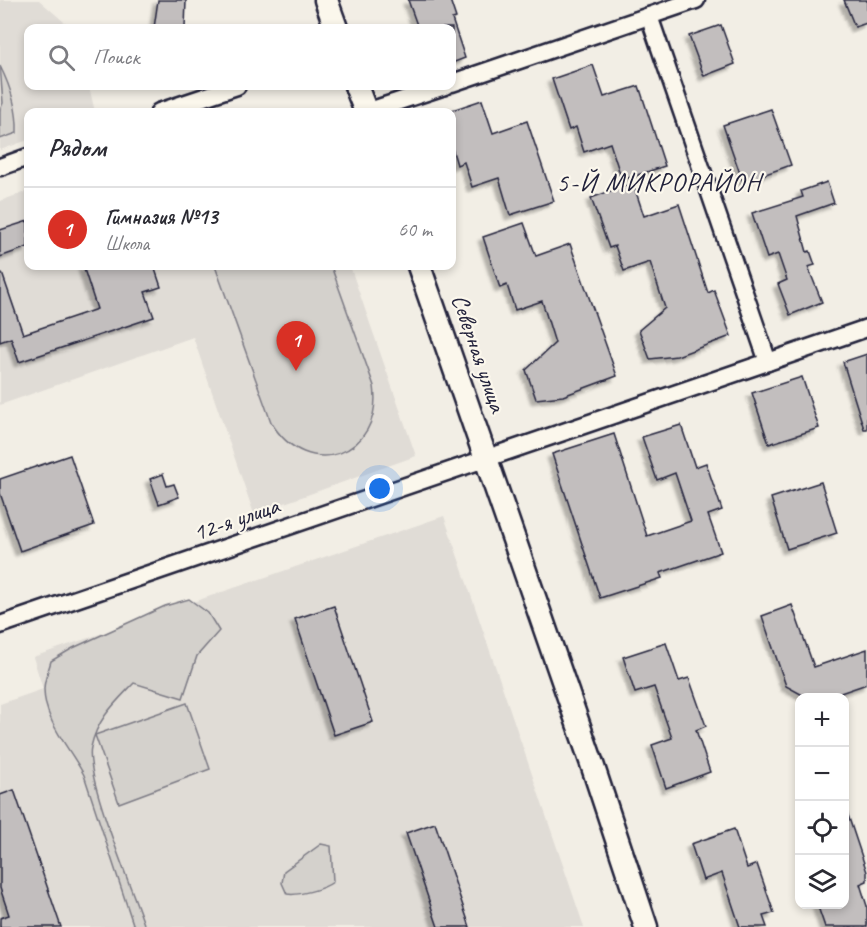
<!DOCTYPE html>
<html lang="ru">
<head>
<meta charset="utf-8">
<style>
	body { margin:0; font-family:Caveat,sans-serif; background:#f7f7f7; color:#2b2b33 }
	.controls { position:absolute; right:18px; bottom:18px; display:grid; overflow:hidden; border-radius:12px; box-shadow:0 3px 9px #0003 }
	.controls button { width:54px; height:54px; display:grid; place-items:center; padding:0; border:0; border-bottom:2px solid #e1e1e2; background:#fff; color:#2b2b33; font:30px sans-serif }
	.you { position:absolute; left:380px; top:489px; width:21px; height:21px; margin:-15px; border:4px solid #fff; border-radius:50%; background:#1a73e8; box-shadow:0 0 0 9px #1a73e833 }
	.badge { display:grid; place-items:center; width:39px; height:39px; border-radius:50%; background:#d93025; color:#fff; font-size:20px; font-weight:700 }
	.pin { position:absolute; translate:-50% -50px; filter:drop-shadow(0 2px 3px #0008) }
	.pin::after { content:''; position:absolute; top:32px; width:21px; height:18px; background:inherit; clip-path:polygon(0 0,100% 0,50% 100%) }
	.list { margin:0; padding:0; list-style:none }
	h2 { display:flex; justify-content:space-between; align-items:center; height:78px; margin:0; padding:0 24px; font-size:26px }
	h2 small { font-size:20px; font-weight:400; color:#7c7c81 }
	.list li { display:grid; grid-template-columns:39px 1fr auto; gap:18px; align-items:center; box-sizing:border-box; height:84px; padding:0 24px; border-top:2px solid #e1e1e2 }
	.list b { display:block; font-size:22px; white-space:nowrap }
	.list p { margin:0; font-size:20px; white-space:nowrap; color:#7c7c81 }
	.list em { font-size:20px; font-style:normal; color:#7c7c81 }
	.icon { flex:none; width:33px; height:33px; fill:none; stroke:currentColor; stroke-width:2; stroke-linecap:round; stroke-linejoin:round }
	.map { position:relative; flex:none; width:867px; height:927px; overflow:hidden }
	.search { position:absolute; background:#fff; box-shadow:0 3px 9px #0003; left:24px; top:24px; width:432px; height:66px; display:flex; align-items:center; gap:15px; box-sizing:border-box; padding:0 21px; border-radius:12px; color:#7c7c81; font-size:22px }
	.panel { position:absolute; background:#fff; box-shadow:0 3px 9px #0003; left:24px; top:108px; width:432px; height:162px; border-radius:12px }
	.map>svg:first-child { display:block }
</style>
</head>
<body>
<div class="map">
<svg width="867" height="927" viewBox="0 0 867 927">
	<defs>
		<filter id="shadow"><feDropShadow dx="-4.5" dy="4.5" stdDeviation="1.5" flood-color="#0004"/></filter>
	</defs>
	<rect width="100%" height="100%" fill="#f2eee5"/>
	<filter id="ink" filterUnits="userSpaceOnUse"><feTurbulence type="fractalNoise" baseFrequency=".0167" numOctaves="2"/><feDisplacementMap in="SourceGraphic" scale="12" xChannelSelector="R" yChannelSelector="G"/><feConvolveMatrix kernelMatrix="1 2 1 2 8 2 1 2 1" color-interpolation-filters="sRGB"/></filter>
	<g filter="url(#ink)">
		<g fill="#e0dcd6">
			<polygon points="0,0 39,0 71,28 28,28 28,86 89,86 95,112 28,112 28,140 0,150"/>
			<polygon points="28,191 28,266 350,266 416,456 254,514 193,337 0,405 0,201"/>
			<polygon points="444,516 584,927 0,927 0,704 43,689 33,657"/>
		</g>
		<g fill="#d4d1cc" stroke="#7b7a84" stroke-width="1.5">
			<path d="M0,66C10,86 18,111 17,133L0,139V110L3,103Z"/>
			<path d="M215,266H331L374,386C384,456 307,483 271,422Z"/>
			<path d="M189,599L208,613L219,631L197,656L183,698L134,683C115,703 97,719 91,747C84,776 134,893 145,927H134L84,775C70,748 44,722 44,689C44,680 49,669 51,661L73,648L165,606Z"/>
			<polygon points="187,703 210,769 119,803 95,735"/>
			<path d="M321,844L331,846L333,882C324,889 298,896 287,894L282,883L284,871Z"/>
		</g>
		<g fill="#c2bebe" stroke="#22223b" stroke-width="1.5" filter="url(#shadow)">
			<polygon points="158,0 186,0 185,28 154,28"/>
			<polygon points="408,0 450,0 456,18 452,19 465,58 452,63 452,28 418,28"/>
			<polygon points="844,0 867,0 867,23 855,27"/>
			<polygon points="721,25 735,64 704,76 689,36"/>
			<polygon points="593,65 604,97 639,86 665,166 622,180 610,143 584,152 576,127 569,130 552,79"/>
			<polygon points="482,100 493,133 527,121 554,201 510,215 499,178 472,187 464,162 457,165 452,148 452,110"/>
			<polygon points="771,109 791,165 743,182 723,125"/>
			<polygon points="827,182 834,203 797,216 807,252 810,251 815,265 808,267 822,302 790,315 778,284 787,280 778,254 767,258 752,213 803,197 801,191"/>
			<polygon points="633,183 644,216 679,204 708,293 714,290 731,336 677,356 650,359 639,330 665,308 650,262 624,271 615,246 609,248 591,198"/>
			<polygon points="28,221 28,247 0,257 0,230"/>
			<polygon points="524,223 536,256 570,244 617,376 563,396 536,399 526,370 555,343 542,301 515,310 507,285 500,288 483,237"/>
			<polygon points="83,266 154,266 161,287 145,292 154,317 19,362 11,338 0,342 0,273 2,273 23,334 97,309"/>
			<polygon points="867,354 867,429 864,429 843,362"/>
			<polygon points="802,377 819,428 769,444 752,393"/>
			<polygon points="681,425 695,467 706,463 722,510 708,515 721,552 660,573 662,578 600,598 552,454 614,434 647,536 691,521 675,473 657,480 642,437"/>
			<polygon points="70,455 94,525 20,551 0,493 0,479"/>
			<polygon points="163,474 167,486 174,484 179,497 159,504 150,479"/>
			<polygon points="821,482 837,533 787,549 771,498"/>
			<polygon points="792,605 814,667 867,649 867,684 826,698 808,698 786,686 762,616"/>
			<polygon points="334,606 373,722 334,735 295,619"/>
			<polygon points="666,643 679,681 689,678 706,726 696,730 710,772 666,788 652,745 672,738 654,687 635,693 623,657"/>
			<polygon points="14,790 61,927 0,927 0,918 9,915 0,888 0,795"/>
			<polygon points="847,812 867,872 867,881 860,884 867,906 867,927 825,927 817,904 844,904 844,813"/>
			<polygon points="435,823 470,927 438,927 406,833"/>
			<polygon points="734,829 747,868 757,864 774,913 763,916 767,927 740,927 722,873 703,880 691,844"/>
		</g>
		<g fill="none" stroke-linecap="round" stroke-linejoin="round">
			<g stroke="#22223b" stroke-width="21">
				<g id="street">
					<polyline points="649,16 768,362"/>
					<polyline points="452,83 696,0"/>
					<polyline points="159,112 237,86"/>
					<polyline points="366,112 445,86"/>
					<polyline points="0,167 28,157"/>
					<polyline points="0,625 867,328"/>
				</g>
			</g>
			<g stroke="#22223b" stroke-width="27">
				<g id="secondary">
					<polyline points="326,0 336,28"/>
					<polyline points="356,86 366,112"/>
					<polyline points="419,266 591,761 646,927"/>
				</g>
			</g>
			<use href="#street" stroke="#fbf7ec" stroke-width="16"/>
			<use href="#secondary" stroke="#fbf7ec" stroke-width="22"/>
		</g>
	</g>
	<g text-anchor="middle" dominant-baseline="central" stroke-width="4.5" stroke-linejoin="round" paint-order="stroke">
		<g font-size="24" fill="#22223b" stroke="#fbf7ec">
			<text transform="translate(479 353) rotate(71)">Северная улица</text>
			<text transform="translate(236 519) rotate(-19)">12-я улица</text>
		</g>
		<g font-size="26" letter-spacing="1.5" fill="#22223b" stroke="#fbf7ec">
			<text x="659" y="182">5-Й МИКРОРАЙОН</text>
		</g>
	</g>
</svg>
<div class="controls">
<button>+</button>
<button>−</button>
<button><svg class="icon" aria-label="locate" viewBox="0 0 24 24"><circle cx="12" cy="12" r="6"/><path d="M12 2v4M12 18v4M2 12h4M18 12h4"/></svg></button>
<button><svg class="icon" aria-label="layers" viewBox="0 0 24 24"><path d="M12 4l9 5-9 5-9-5zM3 14l9 5 9-5"/></svg></button>
</div>
<div class="you"></div>
<div class="pin badge" style="left:296px;top:371px">1</div>
<div class="search"><svg class="icon" aria-label="search" viewBox="0 0 24 24"><circle cx="10" cy="10" r="6"/><path d="M15 15l6 6"/></svg>Поиск</div>
<section class="panel">
<h2>Рядом<small></small></h2>
<ul class="list">
<li><span class="badge">1</span><div><b>Гимназия №13</b><p>Школа</p></div><em>60 m</em></li>
</ul>
</section>
</div>
</body>
</html>
